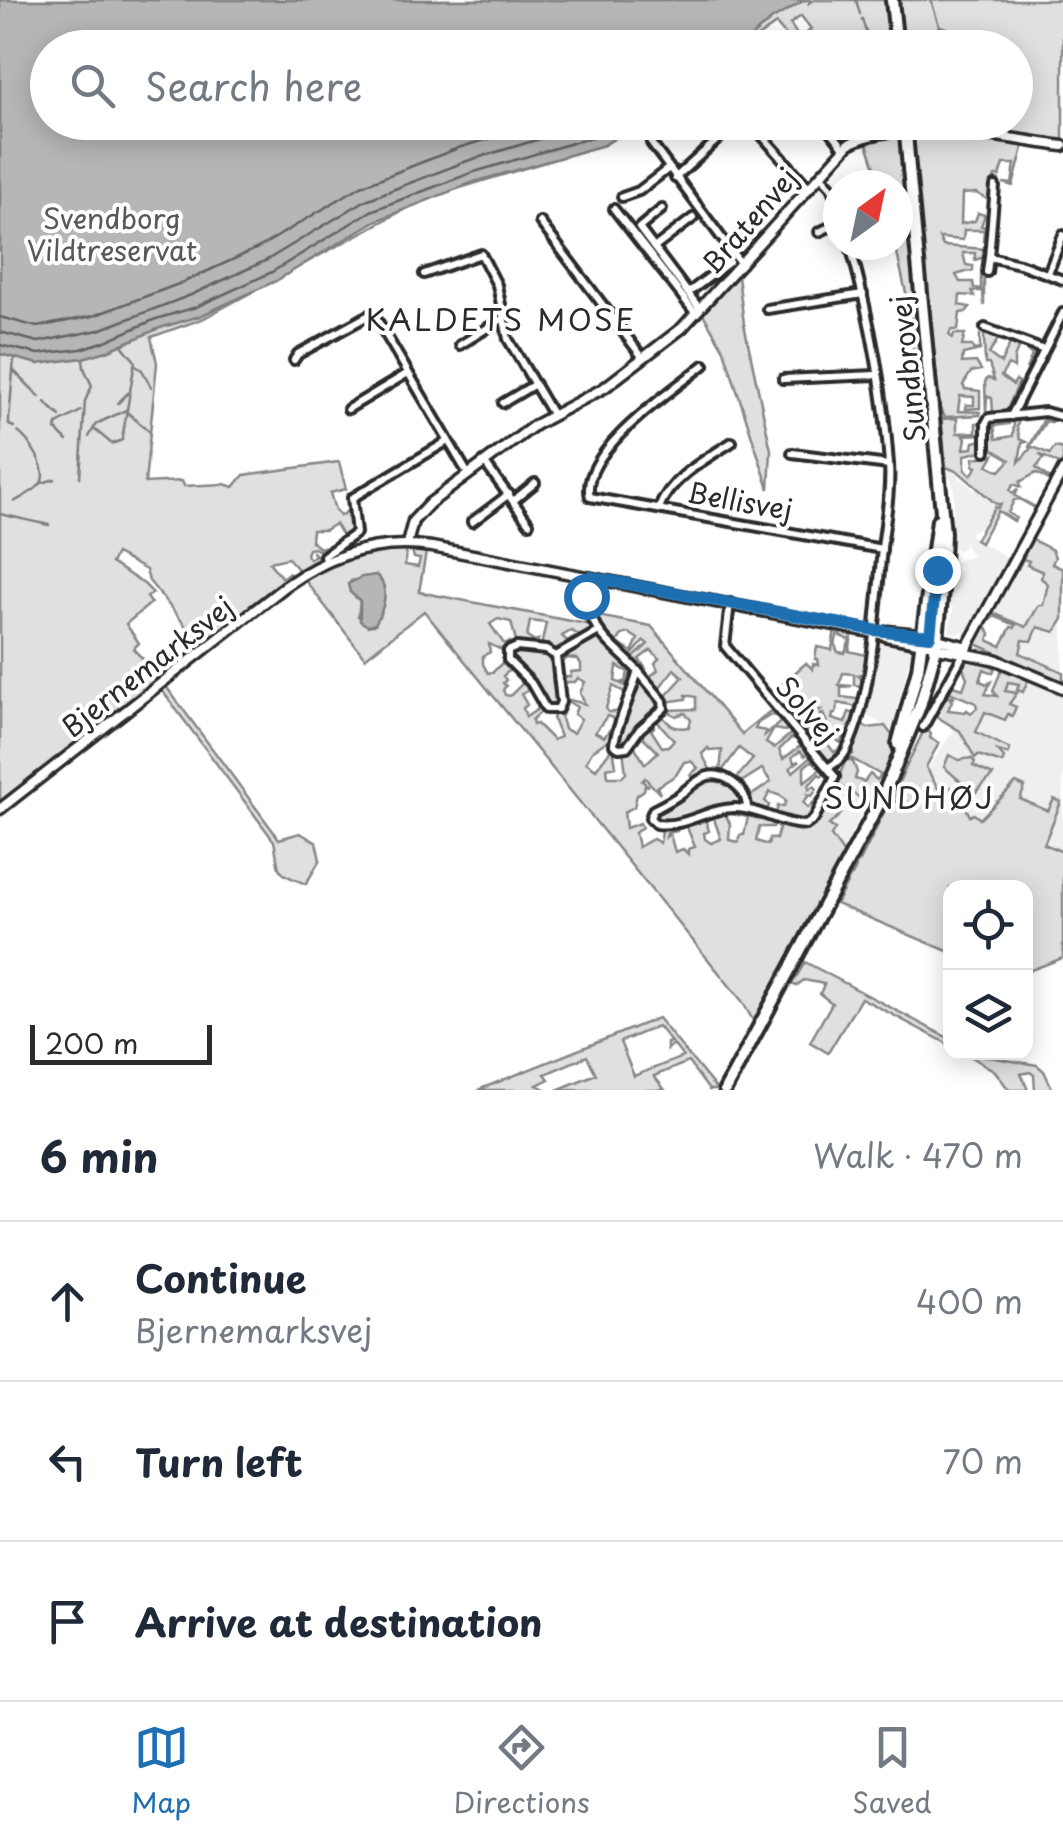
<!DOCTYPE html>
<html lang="en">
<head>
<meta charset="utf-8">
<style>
	body { margin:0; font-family:"Playpen Sans",sans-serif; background:#f6f6f7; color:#1f2937 }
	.controls { position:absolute; right:30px; bottom:30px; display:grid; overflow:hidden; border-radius:20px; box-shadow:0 5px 25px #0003 }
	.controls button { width:90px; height:90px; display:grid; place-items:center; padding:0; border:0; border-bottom:2px solid #e0e1e3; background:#fff; color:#1f2937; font:50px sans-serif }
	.compass { position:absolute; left:823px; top:170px; width:90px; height:90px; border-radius:50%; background:#fff; box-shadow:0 5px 25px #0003; rotate:33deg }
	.scale { position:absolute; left:30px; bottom:25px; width:182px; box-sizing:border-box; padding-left:10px; border:5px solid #2b2b2b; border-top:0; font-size:28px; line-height:35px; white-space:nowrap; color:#2b2b2b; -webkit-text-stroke:8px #fff; paint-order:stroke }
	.stop { position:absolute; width:30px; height:30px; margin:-22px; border:8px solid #1f6fb2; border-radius:50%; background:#fff }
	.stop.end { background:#1f6fb2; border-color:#fff; box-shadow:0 2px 10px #0008 }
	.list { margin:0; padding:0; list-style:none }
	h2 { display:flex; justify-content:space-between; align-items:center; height:130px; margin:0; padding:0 40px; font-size:42px }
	h2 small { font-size:32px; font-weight:400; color:#747a83 }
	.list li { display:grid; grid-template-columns:65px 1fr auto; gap:30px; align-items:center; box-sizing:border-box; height:160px; padding:0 40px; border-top:2px solid #e0e1e3 }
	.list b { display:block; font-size:38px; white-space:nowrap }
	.list p { margin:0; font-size:32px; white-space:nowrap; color:#747a83 }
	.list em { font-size:32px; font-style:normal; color:#747a83 }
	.icon { flex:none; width:55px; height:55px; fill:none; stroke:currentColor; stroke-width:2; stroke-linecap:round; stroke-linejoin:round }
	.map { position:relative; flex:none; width:1063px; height:1090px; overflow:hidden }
	.search { position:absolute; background:#fff; box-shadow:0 5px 25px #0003; left:30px; right:30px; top:30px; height:110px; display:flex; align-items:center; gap:25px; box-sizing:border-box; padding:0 35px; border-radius:55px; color:#747a83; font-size:38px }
	.sheet { height:610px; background:#fff }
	nav { display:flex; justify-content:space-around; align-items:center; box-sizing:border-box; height:140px; border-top:2px solid #e0e1e3; background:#fff; font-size:28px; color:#747a83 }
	nav a { display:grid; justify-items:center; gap:5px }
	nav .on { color:#1f6fb2 }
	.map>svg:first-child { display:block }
</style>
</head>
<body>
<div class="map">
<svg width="1063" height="1090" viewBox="0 0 1063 1090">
	<rect width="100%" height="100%" fill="#fff"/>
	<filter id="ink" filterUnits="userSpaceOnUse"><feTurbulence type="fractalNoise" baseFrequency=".01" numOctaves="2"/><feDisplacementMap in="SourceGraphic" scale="20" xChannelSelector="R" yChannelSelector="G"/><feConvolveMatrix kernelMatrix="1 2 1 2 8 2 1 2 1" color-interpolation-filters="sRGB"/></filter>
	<g filter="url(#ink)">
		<g fill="#efefef">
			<polygon points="946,465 959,471 957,475 974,490 977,488 995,504 1001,504 995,506 985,525 969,532 971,536 1016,563 1021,556 1044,571 1050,583 1048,595 1030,630 991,613 976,640 977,645 960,638 963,638 964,630 955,634 949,631 953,608 948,605 949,591 961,568 956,565 959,560 972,556 963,541 964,547 958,551 952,545 954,489 951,479 946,478"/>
			<polygon points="1063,613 1063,678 1015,659 1026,634 1036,626 1053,634"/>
			<polygon points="876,637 907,646 911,651 892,730 862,713"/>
			<polygon points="1002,670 1063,695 1063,852 1043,844 1029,831 911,800 911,794 957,725 977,732"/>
			<polygon points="837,784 867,801 842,852 830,839 826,827 827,807"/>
		</g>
		<g fill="#e0e0e0" stroke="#868686" stroke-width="2.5" fill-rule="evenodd">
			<polygon points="0,0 810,0 809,3 814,0 1063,0 1063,143 912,126 875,126 874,123 1016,122 1016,48 818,47 820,43 807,33 811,29 801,16 790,24 805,47 796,47 776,24 742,48 48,48 48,122 635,123 604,144 424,199 202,319 151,337 157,363 145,483 182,481 184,486 224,484 234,487 244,475 339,462 346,489 330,493 335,510 340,516 349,510 347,517 352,517 354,530 344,539 335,524 325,530 312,530 311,541 320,548 337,543 324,553 314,548 308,549 306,554 310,559 315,555 312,551 320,559 299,573 295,573 298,569 288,558 269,562 282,578 288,573 293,576 206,643 194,636 149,581 146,570 116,554 111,563 144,584 153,593 147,597 151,603 126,624 139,643 133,649 153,669 152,674 160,673 169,667 169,673 0,804"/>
			<polygon points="922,135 1024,144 1013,186 1003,183 1012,184 1015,164 1004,164 1000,176 995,176 994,179 1000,180 992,182 989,200 976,193 962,194 961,224 975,221 978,213 985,215 981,226 986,227 989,215 987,242 983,241 984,230 964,230 963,240 939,238 943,246 986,249 985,261 981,258 975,260 975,253 963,253 966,265 973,266 973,270 956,275 960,282 973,282 974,288 981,289 981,276 984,273 984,306 983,291 972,291 975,296 960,295 959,305 970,307 966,312 960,313 958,330 951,330 949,335 953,338 954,334 965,334 962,346 972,346 974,350 980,349 980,334 980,350 963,354 962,363 976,362 981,370 971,372 963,385 965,389 980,391 980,408 966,409 966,405 974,405 974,397 960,396 958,411 980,412 980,415 945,417 940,409 915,162 901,164 928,409 929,428 926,429 912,356 913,337 907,297 895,245 898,245 898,185 872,185 871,174 876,171 866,140 886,136"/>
			<polygon points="738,276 744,324 771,450 769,489 724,350 703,314"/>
			<polygon points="987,332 1000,336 989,354 1001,363 1012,339 1034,349 1035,357 1026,369 1032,355 1020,344 1014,358 1014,368 1008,365 1001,376 1013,385 1016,380 1019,382 1006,412 993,413 992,398 987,396 986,413 985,382 988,378 994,380 989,364 985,364 984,335"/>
			<polygon points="941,414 943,419 957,418 957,433 976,432 976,423 981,423 982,434 963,435 966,438 964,449 973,448 974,442 982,440 982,451 965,455 965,470 971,475 977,467 974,466 974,458 994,455 988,465 1000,471 1010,460 990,447 992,422 1009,421 1009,424 994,426 996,439 1013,436 1014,420 1019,419 1017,427 1020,439 1026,442 1022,443 1019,462 1031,448 1029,447 1045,417 1053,418 1051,422 1046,421 1030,446 1050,454 1055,447 1063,449 1063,460 1055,473 1059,464 1039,454 1044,458 1036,468 1050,479 1053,477 1051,481 1036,473 1020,482 1021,487 1014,484 1010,490 1013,493 1018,489 1015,496 1037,508 1030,521 1035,508 1019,499 1014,500 1008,513 1016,518 1014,521 998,511 980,543 975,540 995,507 998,508 1001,504 996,504 959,472 946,467"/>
			<polygon points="1031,539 1052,550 1055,557 1052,564 1063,569 1063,619 1055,632 1038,627 1032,641 1023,640 1020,653 1063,672 1063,682 976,644 985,624 990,634 988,640 1001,646 1011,627 1015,628 1016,625 994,616 991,620 988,618 991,612 1026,627 1039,605 1043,605 1048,584 1041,578 1043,572 1027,565 1029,561 1023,559 1018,569 1015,568"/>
			<path d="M381,550L406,551L405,565L418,567L420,559L414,558L412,550L426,552L419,592L592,625L593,631L583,637L571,631L562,636L567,641L574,637L579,640L556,652L541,647L546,623L530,621L527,637L535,642L538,640L537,646L517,645L511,622L498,619L490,624L505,645L510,642L512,645L506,652L489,644L490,652L483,656V664L488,673L493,672L506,659L513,667L503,676L506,680L503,683L506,686L503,690L505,695L510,696L523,683L516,675L518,673L532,688L521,694L527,705L523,708L526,717L538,709L533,693L544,709L532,720L533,725L537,724L553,740L560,737L553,719L555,713L565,708L561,718L564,729L573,733L581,719L574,714L577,707L562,698L585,704L580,693L585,682L578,678L575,682H567L564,687L566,695L561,693L559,677H571V672L581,671V664L577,659L567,658L563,662L562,670H559V658L600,638L634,672L632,685L623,682L626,681L628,672L617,666L615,681L631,688L630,695L613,686L606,708L608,712H617L623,702L627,704L620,721L607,716L595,732L604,737L612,727L615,729L610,739L592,751L586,762L596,769L613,747L616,766L607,768L608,777H622L626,773L623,750L632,742L645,764L658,752L639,733L650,723L654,727L651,730L662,747L668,746L674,740L655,719L661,715C670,724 672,730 689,727L691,720L685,713L676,716L666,710L696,709V697L686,695V699L666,702L664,698L683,677L674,669L657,691L647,679L658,670L655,663L659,658L651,650L639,659L646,669L642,672L631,660L648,644L644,641L630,657L624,653L627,649L632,652L638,639L629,633L622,635L617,642L625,648L622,652L611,641L592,607L597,616L651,626L742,734L769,712H775V716L771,715L758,723L755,729L766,731L765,735L783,720L789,727L785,731L774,729L766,743L774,748L793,732L800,740L791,738L779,750L783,759L803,744L810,751L805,756L800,751L792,757L794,763L799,761L790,768L793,772L813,755L821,765L811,761L804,767V782L823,767L827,772L822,776L819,774L809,785V789L814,786L817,789L812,796L807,794L808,797L803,802L808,808L825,791L808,821L801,823L775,817L778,806H784L786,801L781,796L770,792L765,801L769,805L766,814L750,805L743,789L746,787L752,795L771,782L762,769L738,784L734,781L753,759L739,748L720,774L722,750L710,751L708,748L702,754L712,773L694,779L690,775L698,768L691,761L684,762L676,775L657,787L660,794L645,778L642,781L649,786L645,785L644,790L637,795L634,807L624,812L626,828L640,823L642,827L635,833L638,847L653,839L660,843L663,827H676L677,831L667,833L666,837L670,834L675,852L683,849L688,854V849L695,847L686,825L705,818L709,831L704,833L705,839L711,843L721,839L714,819L716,814L724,811L730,824L729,840L738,842L740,835H744L748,817L731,814L730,810L750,813L774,823L773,827H759L756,841L768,845L770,838L776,839L780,825L801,829L811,827L828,802L833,812L841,814L829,825L835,829L831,836L844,854V861L755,1024L742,1001L424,611L365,658L305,580L291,587L342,558ZM376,575C386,594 386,608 373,625L358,616L360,601L350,592L351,581Z"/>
			<polygon points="835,628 839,628 835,645 838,652 845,653 850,640 840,636 841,629 853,631 849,651 866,655 863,674 857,675 862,679 861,686 854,685 854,674 843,673 839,685 852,686 841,687 841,697 858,699 857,707 838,703 836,714 833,714 832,719 845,723 849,712 855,714 846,743 846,734 841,743 832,737 826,742 834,752 839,749 843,750 832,761 824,758 811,743 829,727 823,714 820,715 822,724 817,728 811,724 805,736 799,728 820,710 812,711 805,704 792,715 802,704 796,702 799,699 796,692 782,684 806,663 813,669 813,664 819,665 818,659 815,659 817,647 832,650"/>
			<path d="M520,649L545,651L552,657L553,684L559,702L556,708L548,707C538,689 529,672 511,660L510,653Z"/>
			<polygon points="968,659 995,667 993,673 984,669 980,681 987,684 991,682 985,694 997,696 993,690 1002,669 1028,680 1023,692 1017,690 1019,684 1008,682 1005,691 1017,693 1009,704 1016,707 1012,716 1008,714 1005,720 985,712 976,732 1010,749 1008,754 998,751 1004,758 1002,763 978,755 975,758 960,731 934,715 946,694 955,698 949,697 952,701 948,710 965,712 967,710 971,713 977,708 976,703 949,692 953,686 963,689 967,678 963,668"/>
			<polygon points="642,679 661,701 662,708 639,725 625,745 617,745 615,737 631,708 637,680"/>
			<path d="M165,685L279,839L300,833L316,842L320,860L306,884C272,871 281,873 274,841L161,689Z"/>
			<polygon points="859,724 868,728 885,726 892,735 896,734 890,761 866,814 869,803 836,784 846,759 853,762 857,772 855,779 864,782 870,774 877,780 881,775 849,757 853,754 849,751"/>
			<polygon points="925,728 931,734 930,738 939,743 926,767 938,788 948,796 948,790 952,787 958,791 961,782 944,767 949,755 959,760 971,758 975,762 973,766 993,775 964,804 970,816 974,814 980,819 1016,783 1025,787 1020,799 1048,811 1054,799 1061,802 1044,844 1063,852 1063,958 1026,972 1026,888 950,888 950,952 836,904 889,803 893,800 905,805 906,801 895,797 894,792"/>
			<path d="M707,778C725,779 739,786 745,803C736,807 729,806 719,807C698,811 675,831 653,818L655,811L687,793Z"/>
			<polygon points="805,962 950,1039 950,1045 861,998 828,1053 810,1042 832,1003 820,994 824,984 804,980 796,986 792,984"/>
			<path d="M658,1018L717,1090H709L688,1062L654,1076L665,1090H557L596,1074L587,1056L545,1074L549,1079L537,1085L547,1090H478ZM658,1026L671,1042L667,1043V1050L673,1044L683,1057L634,1076L620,1042Z"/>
			<polygon points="965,1053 1037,1065 1044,1071 1053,1090 1035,1090 1034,1075 1030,1072 1021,1074 1028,1090 1009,1090 995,1071"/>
		</g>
		<g fill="#b6b6b6" stroke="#7e7e7e" stroke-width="2.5">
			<polygon points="0,0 805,0 771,20 739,47 48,48 48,122 639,123 604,145 474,182 375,221 276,281 200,316 160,328 107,351 83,358 38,364 0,354"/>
			<path d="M376,575C391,587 384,609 375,624L368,626L360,621V601L350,592L348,584L362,577Z"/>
		</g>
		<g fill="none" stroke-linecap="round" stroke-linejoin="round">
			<g stroke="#636363" stroke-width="2.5">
				<polyline points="0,317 37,327 93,316 184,282 260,247 361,186 461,147 546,122"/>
				<polyline points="0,332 38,342 99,330 191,295 267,260 366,200 467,161 596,122"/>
				<polyline points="0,345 38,354 81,349 103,342 156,319 196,307 272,272 371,211 471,173 599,135 620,122"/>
			</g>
			<g stroke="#7e7e7e" stroke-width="2.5">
				<polyline points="856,0 860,14"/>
				<polyline points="931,0 942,35 953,48"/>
				<polyline points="862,19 871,48"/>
				<polyline points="930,34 940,26 975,38"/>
				<polyline points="1016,52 1018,52"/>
				<polyline points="945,127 946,122"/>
				<polyline points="14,359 9,420 9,425 14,427"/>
				<polyline points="134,365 142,370 151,387"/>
				<polyline points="13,370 40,397"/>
				<polyline points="45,402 60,416"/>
				<polyline points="118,403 128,393"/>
				<polyline points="128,413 149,431"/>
				<polyline points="94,429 112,444 122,440 135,361 121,344"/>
				<polyline points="89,437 96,424 126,410"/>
				<polyline points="67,441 56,430 57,424 81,411"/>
				<polyline points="80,477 85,401 92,386 84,368 83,358"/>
				<polyline points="42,483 55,479"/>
				<path d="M14,502C22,497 37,490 41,483C49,469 29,440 18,432"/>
				<polyline points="0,514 49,525"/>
				<polyline points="0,804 139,695"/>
				<polyline points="860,861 877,827"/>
				<polyline points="852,876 856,868"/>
				<polyline points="718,1090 834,876"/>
			</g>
			<g stroke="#2b2b2b" stroke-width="14">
				<g id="minor">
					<polyline points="750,122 808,187"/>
					<polyline points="824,122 844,148"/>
					<polyline points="651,143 741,264"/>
					<polyline points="820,175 831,187 838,203"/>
					<polyline points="675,178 737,122"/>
					<polyline points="995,186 989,257 1020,264 1063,280"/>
					<polyline points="622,197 639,191 669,168"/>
					<polyline points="614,209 696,314"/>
					<polyline points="662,209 639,228 700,309"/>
					<polyline points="540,222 643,358"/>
					<polyline points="819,232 838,223"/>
					<polyline points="654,248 693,218"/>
					<polyline points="987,272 989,257"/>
					<polyline points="1048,273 1063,235"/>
					<polyline points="424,274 481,254 497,285 508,339 552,414"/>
					<polyline points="688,293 729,262"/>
					<polyline points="767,309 863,294"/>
					<polyline points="985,328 1044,350"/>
					<polyline points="460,345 502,319"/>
					<polyline points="294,360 298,354 373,313 468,474"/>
					<path d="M704,365C673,390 578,453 590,497L882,549"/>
					<polyline points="783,379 876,375"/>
					<polyline points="503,403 535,384"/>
					<polyline points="348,409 408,373"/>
					<polyline points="1011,416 1063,313"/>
					<polyline points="986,451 986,423 989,418 1045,412 1063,417"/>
					<polyline points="792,453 889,465"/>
					<polyline points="484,462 529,523"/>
					<polyline points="513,501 535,483"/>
					<path d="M659,508C671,477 705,460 732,442"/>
					<polyline points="472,522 509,494"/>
					<polyline points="325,562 324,556 356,533 352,498 448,441"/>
					<path d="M590,577C580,627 608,639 638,671"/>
					<path d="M730,603L725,646L835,777L814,819L806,825C781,825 759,808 735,808C707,808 686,828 656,824L650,818L653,810C663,805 673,800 682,793C698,780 711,767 732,782C742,789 747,797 747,809"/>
					<polygon points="517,647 546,650 556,656 561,702 558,709 546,709 531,683 508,660 508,651"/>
					<polyline points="556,656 599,631"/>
					<path d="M638,671L663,701L664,708L640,729L627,747L619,748L614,745C613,735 634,687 638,671Z"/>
					<polyline points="923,727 964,653"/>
					<path d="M829,767C836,763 842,759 846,751C873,698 876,608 882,548C885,521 891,492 889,464C884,391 869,315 850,245"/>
				</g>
			</g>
			<g stroke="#2b2b2b" stroke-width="15">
				<g id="tertiary">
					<path d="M407,544L413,521L430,503L535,425L604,388L682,328L849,144C904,115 1002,138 1063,146"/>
					<polyline points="888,631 918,634 968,647"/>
					<polyline points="933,647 997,660"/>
					<polyline points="964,653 1063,470"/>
					<polyline points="994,659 1063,688"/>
					<path d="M0,809L287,585C331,554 378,539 432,547L891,636"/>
				</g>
			</g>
			<g stroke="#2b2b2b" stroke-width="18">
				<g id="primary">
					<polyline points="892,0 897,48"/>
					<polyline points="886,635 928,643 937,638"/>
					<polyline points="898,744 918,669 938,520"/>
					<polyline points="725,1090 882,798 920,706 936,648 942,589 944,533 909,168"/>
				</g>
			</g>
			<use href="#minor" stroke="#fff" stroke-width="6"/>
			<use href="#tertiary" stroke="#fff" stroke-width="8"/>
			<use href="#primary" stroke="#fff" stroke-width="10"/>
			<g stroke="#2b2b2b" stroke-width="18" stroke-linecap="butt">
				<polyline id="primary-bridge" points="905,122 909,168"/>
			</g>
			<use href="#primary-bridge" stroke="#fff" stroke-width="10"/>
		</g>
	</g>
	<g fill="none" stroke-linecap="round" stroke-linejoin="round" filter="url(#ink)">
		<polyline stroke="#1f6fb2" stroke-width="12" points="586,596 590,577 874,630 930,636 937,570"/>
	</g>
	<g text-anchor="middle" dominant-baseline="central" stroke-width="8" stroke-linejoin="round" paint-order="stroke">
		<g font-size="28" fill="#585858" stroke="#fff">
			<text x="112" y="217">Svendborg<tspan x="112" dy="32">Vildtreservat</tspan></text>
		</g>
		<g font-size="28" fill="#2b2b2b" stroke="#fff">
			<text transform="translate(749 220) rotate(-49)">Bratenvej</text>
			<text transform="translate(907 369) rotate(-96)">Sundbrovej</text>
			<text transform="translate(740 500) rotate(10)">Bellisvej</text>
			<text transform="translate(147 666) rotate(-38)">Bjernemarksvej</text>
			<text transform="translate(808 709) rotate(49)">Solvej</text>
		</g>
		<g font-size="30" letter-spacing="2.5" fill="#2b2b2b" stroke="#fff">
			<text x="501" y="318">KALDETS MOSE</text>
			<text x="910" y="796">SUNDHØJ</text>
		</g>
	</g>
</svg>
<div class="controls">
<button><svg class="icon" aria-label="locate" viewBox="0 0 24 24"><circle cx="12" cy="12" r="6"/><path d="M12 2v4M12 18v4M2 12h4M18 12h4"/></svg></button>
<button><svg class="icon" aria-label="layers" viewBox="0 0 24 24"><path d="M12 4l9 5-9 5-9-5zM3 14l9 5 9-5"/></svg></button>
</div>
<svg class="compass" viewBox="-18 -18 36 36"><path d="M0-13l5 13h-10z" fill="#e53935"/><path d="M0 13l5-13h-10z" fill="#747a83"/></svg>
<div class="scale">200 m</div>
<div class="stop" style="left:586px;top:596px"></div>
<div class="stop end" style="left:937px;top:570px"></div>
<div class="search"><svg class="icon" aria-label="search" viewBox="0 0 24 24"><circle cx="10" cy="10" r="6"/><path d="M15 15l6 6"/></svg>Search here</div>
</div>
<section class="sheet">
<h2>6 min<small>Walk · 470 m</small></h2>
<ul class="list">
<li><svg class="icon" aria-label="ahead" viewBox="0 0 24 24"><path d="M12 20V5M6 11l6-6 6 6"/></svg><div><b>Continue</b><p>Bjernemarksvej</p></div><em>400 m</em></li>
<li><svg class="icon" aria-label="left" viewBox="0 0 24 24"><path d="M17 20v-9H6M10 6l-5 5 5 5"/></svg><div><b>Turn left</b></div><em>70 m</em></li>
<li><svg class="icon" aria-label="arrive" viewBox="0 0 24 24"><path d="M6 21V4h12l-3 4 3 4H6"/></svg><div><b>Arrive at destination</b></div></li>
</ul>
</section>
<nav>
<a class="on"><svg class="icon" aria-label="map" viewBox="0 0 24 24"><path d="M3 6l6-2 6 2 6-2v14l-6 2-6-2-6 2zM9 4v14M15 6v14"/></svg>Map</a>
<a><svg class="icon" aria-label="directions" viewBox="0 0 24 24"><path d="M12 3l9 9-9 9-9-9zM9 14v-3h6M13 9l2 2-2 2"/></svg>Directions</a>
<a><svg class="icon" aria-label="saved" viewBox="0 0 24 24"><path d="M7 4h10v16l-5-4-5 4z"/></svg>Saved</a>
</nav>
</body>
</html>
